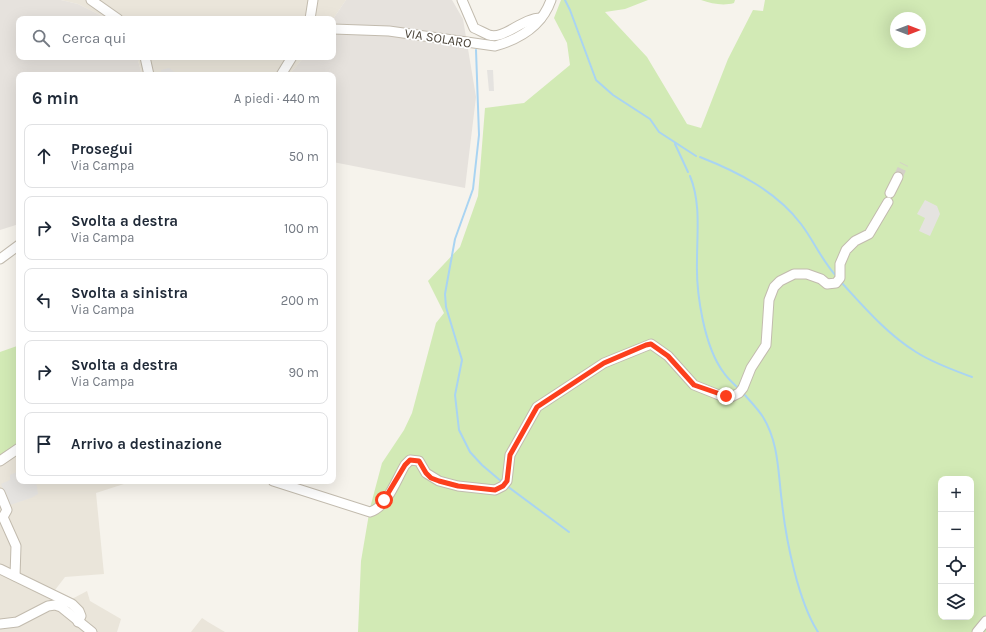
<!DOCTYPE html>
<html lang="it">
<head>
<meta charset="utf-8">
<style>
	body { margin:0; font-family:Karla,sans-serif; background:#f6f6f7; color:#1f2937 }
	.controls { position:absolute; right:12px; bottom:12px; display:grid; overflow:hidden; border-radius:8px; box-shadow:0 4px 16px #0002 }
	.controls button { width:36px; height:36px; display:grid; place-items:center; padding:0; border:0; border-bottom:1px solid #e0e1e3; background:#fff; color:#1f2937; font:20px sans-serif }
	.compass { position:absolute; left:890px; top:12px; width:36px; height:36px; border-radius:50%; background:#fff; box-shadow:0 4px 16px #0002; rotate:90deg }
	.stop { position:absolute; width:12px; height:12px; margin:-9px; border:3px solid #fc3f1d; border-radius:50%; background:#fff }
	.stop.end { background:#fc3f1d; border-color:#fff; box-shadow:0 1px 4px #0008 }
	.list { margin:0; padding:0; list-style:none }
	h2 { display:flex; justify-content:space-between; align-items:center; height:52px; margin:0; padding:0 16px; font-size:17px }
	h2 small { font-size:13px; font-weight:400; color:#747a83 }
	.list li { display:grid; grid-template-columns:26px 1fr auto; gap:12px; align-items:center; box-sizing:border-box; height:64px; margin:0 8px 8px; padding:0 8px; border:1px solid #e0e1e3; border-radius:8px }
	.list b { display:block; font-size:15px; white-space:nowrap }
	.list p { margin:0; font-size:13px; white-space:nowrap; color:#747a83 }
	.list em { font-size:13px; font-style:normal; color:#747a83 }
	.icon { flex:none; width:22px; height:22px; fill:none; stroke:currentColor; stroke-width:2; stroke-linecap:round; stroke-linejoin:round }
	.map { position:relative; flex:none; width:986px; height:632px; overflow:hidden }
	.search { position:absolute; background:#fff; box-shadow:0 4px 16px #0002; left:16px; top:16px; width:320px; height:44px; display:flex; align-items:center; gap:10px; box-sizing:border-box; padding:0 14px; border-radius:8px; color:#747a83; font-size:15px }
	.panel { position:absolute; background:#fff; box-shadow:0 4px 16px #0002; left:16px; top:72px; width:320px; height:412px; border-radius:8px }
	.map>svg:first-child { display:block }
</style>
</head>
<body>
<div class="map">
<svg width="986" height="632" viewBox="0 0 986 632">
	<rect width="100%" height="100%" fill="#f6f3ec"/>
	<g fill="#eae5da">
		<polygon points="61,0 346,0 333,19 108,19 78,4"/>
		<polygon points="137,57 304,57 289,75 142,75"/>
		<polygon points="19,372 19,481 127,481 127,483 96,493 104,574 65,577 55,590 55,593 70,600 87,591 90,601 121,619 117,632 0,632 0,385"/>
		<polygon points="202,618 208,622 225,632 191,632"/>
	</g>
	<g fill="#e6e2dd">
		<polygon points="0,0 61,0 78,4 108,19 19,19 19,57 137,57 142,75 19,75 19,224 0,230"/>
		<polygon points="346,0 452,0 463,19 476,97 465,188 333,162 333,75 289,75 304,57 333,57 333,19"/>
	</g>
	<g fill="#d2eab5" fill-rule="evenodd">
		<path d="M561,0H648L625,9L605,12L647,57L687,124L701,128L728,59L753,10L763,11L765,0H986V632H358L361,561L370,508L382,463L404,430L412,413L436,323L444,313L428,281L460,247L478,196L485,108L524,103L570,65L567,43L554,18ZM896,18H920V42H896ZM941,479H971V617H941Z"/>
		<path d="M701,0H735L734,3C724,6 712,4 701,0Z"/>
		<polygon points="17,346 19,357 19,444 0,455 0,352"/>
	</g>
	<g fill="#e5e3e0">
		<polygon points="169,68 173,71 179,75 161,75 161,70"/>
		<polygon points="487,70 493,70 494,91 489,91"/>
		<polygon points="925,200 937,206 940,214 930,236 919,231 925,218 917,214"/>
		<polygon points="19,471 19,481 36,481 38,494 31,498 10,505 1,484 10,480 10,475"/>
	</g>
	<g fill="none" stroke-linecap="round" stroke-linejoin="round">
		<g stroke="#a9d4f2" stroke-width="2">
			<polyline points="565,0 570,10 596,80 613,95 650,119 659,132 696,156"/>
			<polyline points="476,50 479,135 473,189 455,239 445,294 446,307 462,360 455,395 459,430 470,452 482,465 502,482"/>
			<polyline points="675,144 688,172"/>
			<path d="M700,157C738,172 776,191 801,224C814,241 822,261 837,277"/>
			<path d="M690,176C701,203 697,232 697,261C696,293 704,347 724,373C728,379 734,384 739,389"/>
			<path d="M841,282C864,307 887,334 916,352C933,363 953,370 972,377"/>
			<path d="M743,393C750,401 758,409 763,417C779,443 778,473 782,503C786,540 798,601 818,632"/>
			<polyline points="507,486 569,532"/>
		</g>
		<polyline stroke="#d4d0c8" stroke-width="9" stroke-dasharray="9 4.5" stroke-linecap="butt" points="898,177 904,164"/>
		<g stroke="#c2bbae" stroke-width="11">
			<g id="minor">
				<polyline points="91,0 118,19"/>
				<path d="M462,0L474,28C479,30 484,33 489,35C504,40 522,18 541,18"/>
				<polyline points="310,19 313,0"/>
				<path d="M333,29L389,31L495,46C520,39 542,26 551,0"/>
				<polyline points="145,57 149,75"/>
				<polyline points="281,75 292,57"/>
				<polyline points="890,193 898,177"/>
				<polyline points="0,259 19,245"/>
				<polyline points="0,461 19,448"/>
				<path d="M273,481L370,512C387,507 396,480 405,465L410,460L419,461L426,473L439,481L458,486L495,490L503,486L507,481L510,455L537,407L604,363L651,344L668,356L694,385L719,395L731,397L739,393L743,388L751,368L766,345L769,300L774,287L780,281L794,274H807L821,279L827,284L836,283L840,278V264L846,250L855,241L869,234L888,202"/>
				<polyline points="0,493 7,510 3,517 16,546 15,576"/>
				<polyline points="0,569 72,604 79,611 81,616 78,622"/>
				<polyline points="0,624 17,622 48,606 55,605 61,607 92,632"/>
				<polyline points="977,632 986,621"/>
			</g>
		</g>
		<use href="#minor" stroke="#fff" stroke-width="9"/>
	</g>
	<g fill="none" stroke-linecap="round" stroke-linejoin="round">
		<polyline stroke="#fc3f1d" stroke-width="5" points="384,500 405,465 410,460 419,461 426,473 431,478 439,481 458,486 495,490 503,486 507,481 510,455 537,407 604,363 646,345 651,344 668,356 694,385 726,396"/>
	</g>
	<g text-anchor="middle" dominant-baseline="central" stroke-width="3.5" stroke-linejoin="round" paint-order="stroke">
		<g font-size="13" fill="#4b4439" stroke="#fff">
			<text transform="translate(438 38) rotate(9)">VIA SOLARO</text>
		</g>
	</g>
</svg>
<div class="controls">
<button>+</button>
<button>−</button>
<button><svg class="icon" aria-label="locate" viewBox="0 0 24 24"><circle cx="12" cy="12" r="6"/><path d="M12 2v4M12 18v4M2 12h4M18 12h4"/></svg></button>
<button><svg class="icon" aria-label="layers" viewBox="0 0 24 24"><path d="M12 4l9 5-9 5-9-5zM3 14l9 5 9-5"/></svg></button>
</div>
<svg class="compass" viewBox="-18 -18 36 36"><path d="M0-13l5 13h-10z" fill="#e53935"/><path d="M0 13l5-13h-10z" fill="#747a83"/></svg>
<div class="stop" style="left:384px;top:500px"></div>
<div class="stop end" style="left:726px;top:396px"></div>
<div class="search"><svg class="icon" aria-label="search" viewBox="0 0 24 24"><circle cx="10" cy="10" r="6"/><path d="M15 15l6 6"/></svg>Cerca qui</div>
<section class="panel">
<h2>6 min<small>A piedi · 440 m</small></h2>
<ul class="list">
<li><svg class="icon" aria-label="ahead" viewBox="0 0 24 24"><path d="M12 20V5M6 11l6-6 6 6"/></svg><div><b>Prosegui</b><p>Via Campa</p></div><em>50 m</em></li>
<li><svg class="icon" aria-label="right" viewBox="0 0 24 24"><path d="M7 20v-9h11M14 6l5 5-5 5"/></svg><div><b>Svolta a destra</b><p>Via Campa</p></div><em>100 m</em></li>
<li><svg class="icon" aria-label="left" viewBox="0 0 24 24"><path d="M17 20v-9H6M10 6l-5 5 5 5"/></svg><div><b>Svolta a sinistra</b><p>Via Campa</p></div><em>200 m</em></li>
<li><svg class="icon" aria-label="right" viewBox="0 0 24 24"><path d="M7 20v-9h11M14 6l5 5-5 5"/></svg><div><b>Svolta a destra</b><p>Via Campa</p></div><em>90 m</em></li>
<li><svg class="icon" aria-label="arrive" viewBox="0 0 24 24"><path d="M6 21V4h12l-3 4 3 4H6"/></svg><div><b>Arrivo a destinazione</b></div></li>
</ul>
</section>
</div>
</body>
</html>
